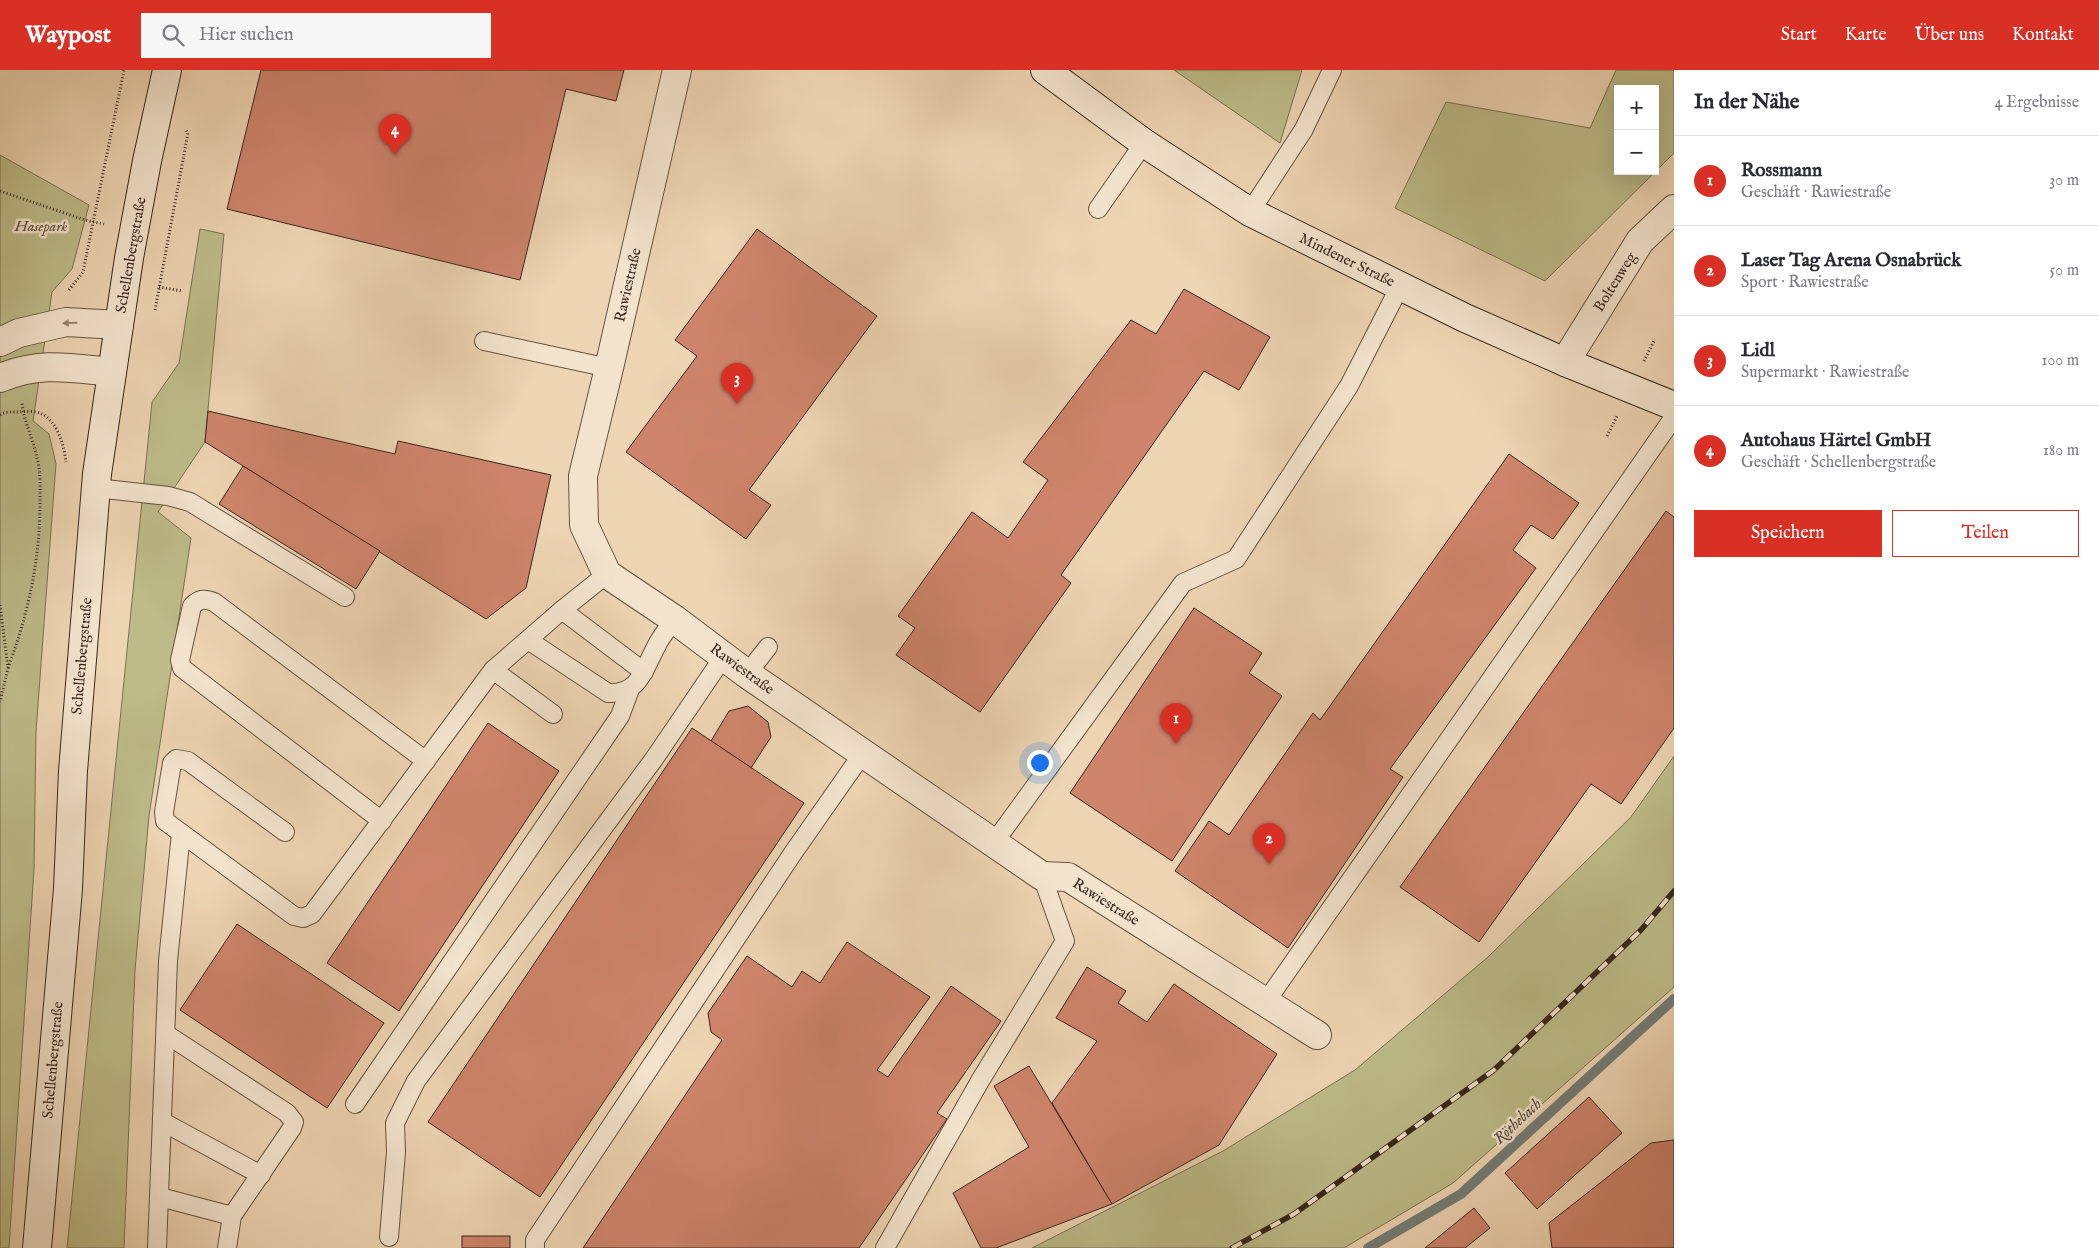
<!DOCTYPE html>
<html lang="de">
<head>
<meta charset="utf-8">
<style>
	body { margin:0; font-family:"IM FELL English",serif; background:#f7f7f7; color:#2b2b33 }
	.controls { position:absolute; right:15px; top:15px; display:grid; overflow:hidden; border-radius:0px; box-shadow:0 5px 20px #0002 }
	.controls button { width:45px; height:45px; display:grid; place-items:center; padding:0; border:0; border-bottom:1px solid #e1e1e2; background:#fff; color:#2b2b33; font:25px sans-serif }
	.you { position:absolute; left:1039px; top:692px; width:18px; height:18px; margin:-12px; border:4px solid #fff; border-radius:50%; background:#1a73e8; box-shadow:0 0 0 8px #1a73e833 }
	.badge { display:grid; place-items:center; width:32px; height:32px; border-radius:50%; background:#d93025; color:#fff; font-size:16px; font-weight:700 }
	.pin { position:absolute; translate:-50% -41px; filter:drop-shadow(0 1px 2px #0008) }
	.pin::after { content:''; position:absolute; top:26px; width:18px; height:15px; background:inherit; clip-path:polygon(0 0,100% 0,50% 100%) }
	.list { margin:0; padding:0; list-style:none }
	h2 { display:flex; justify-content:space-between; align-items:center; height:65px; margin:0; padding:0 20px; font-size:21px }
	h2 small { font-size:16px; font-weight:400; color:#7c7c81 }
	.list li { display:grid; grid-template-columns:32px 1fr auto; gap:15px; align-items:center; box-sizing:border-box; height:90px; padding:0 20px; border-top:1px solid #e1e1e2 }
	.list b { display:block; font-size:19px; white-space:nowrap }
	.list p { margin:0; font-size:16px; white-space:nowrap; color:#7c7c81 }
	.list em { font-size:16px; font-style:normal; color:#7c7c81 }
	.actions { display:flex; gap:10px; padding:15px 20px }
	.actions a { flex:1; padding:11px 0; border:1px solid #d93025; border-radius:0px; text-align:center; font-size:18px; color:#d93025 }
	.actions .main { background:#d93025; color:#fff }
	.icon { flex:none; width:28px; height:28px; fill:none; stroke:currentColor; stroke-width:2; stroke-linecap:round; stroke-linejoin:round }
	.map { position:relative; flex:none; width:1674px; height:1178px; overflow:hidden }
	header { display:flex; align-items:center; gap:30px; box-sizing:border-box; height:70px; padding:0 25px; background:#d93025; color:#fff }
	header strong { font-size:24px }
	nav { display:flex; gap:28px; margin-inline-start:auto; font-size:18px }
	.search { width:350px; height:45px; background:#f7f7f7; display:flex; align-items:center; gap:12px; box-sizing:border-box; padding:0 18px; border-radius:0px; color:#7c7c81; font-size:19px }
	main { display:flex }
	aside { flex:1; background:#fff }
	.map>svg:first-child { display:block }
</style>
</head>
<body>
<header>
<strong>Waypost</strong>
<div class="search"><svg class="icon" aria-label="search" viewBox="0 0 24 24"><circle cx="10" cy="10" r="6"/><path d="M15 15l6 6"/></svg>Hier suchen</div>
<nav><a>Start</a><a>Karte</a><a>Über uns</a><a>Kontakt</a></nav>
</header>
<main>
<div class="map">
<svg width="1674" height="1178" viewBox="0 0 1674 1178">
	<rect width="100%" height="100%" fill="#edd4b2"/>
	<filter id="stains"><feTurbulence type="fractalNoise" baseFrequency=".004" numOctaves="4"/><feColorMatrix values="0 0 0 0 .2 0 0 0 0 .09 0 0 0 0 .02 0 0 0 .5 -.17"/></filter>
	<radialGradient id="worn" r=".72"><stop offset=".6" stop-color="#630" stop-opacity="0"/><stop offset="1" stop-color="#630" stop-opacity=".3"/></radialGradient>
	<g fill="#bdbb89" stroke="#7a7152" fill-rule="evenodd">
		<polygon points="1174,0 1302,0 1280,73"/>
		<path d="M1616,0H1674V83L1545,211L1395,138L1446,32L1590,58ZM1618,19H1655V101H1618Z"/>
		<polygon points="0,85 89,135 72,199 52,222 33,351 49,364 56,394 36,661 34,799 9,1178 0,1178"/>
		<polygon points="200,159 224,164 205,372 158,442 191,468 149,746 135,900 124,1178 67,1178 152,332 179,293"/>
		<polygon points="1674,686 1674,917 1453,1113 1344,1178 1032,1178 1223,1081 1355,1000 1488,887 1631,747"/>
	</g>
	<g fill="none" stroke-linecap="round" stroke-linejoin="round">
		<polyline stroke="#737d78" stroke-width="10" points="1368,1178 1461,1124 1674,929"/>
	</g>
	<g fill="#ce846c" stroke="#38271c">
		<polygon points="261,0 624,0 616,31 566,19 520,210 227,139"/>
		<polygon points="757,159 877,246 749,420 771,435 746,469 626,382 697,286 675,270"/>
		<polygon points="1184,219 1270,267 1239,320 1204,301 1061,505 1071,513 980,642 896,585 915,558 898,546 972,442 1008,468 1048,410 1023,392 1131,250 1156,264"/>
		<polygon points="208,341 395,384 398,371 551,405 526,518 486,549 205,372"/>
		<polygon points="1509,384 1579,433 1553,469 1531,455 1513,480 1536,498 1390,699 1403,707 1288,878 1175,801 1209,751 1229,765 1313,643 1320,650"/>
		<polygon points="243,396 380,481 356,519 219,434"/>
		<polygon points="1666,441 1674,447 1674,658 1621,734 1591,714 1479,872 1400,817"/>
		<polygon points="1194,538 1262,583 1249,603 1282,626 1172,791 1070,723"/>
		<polygon points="748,636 768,652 771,667 751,698 711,671 729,641"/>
		<polygon points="488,653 559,701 399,941 327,893"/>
		<polygon points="692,658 804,733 540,1127 428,1052"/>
		<polygon points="237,854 384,953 327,1038 180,940"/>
		<polygon points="847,872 930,927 877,1000 888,1007 951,916 1001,951 937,1043 947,1049 859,1178 583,1178 722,970 711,962 708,943 747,886 792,917 802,901 820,913"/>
		<polygon points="1087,897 1126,921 1118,933 1147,952 1174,914 1277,984 1219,1075 1112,1134 1052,1033 1097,971 1056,948"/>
		<polygon points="1029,996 1112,1134 996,1178 981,1178 953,1123 1029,1077 994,1016"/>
		<polygon points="1589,1027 1622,1063 1537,1139 1505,1103"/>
		<polygon points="1674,1070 1674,1178 1552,1178 1549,1153 1651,1073"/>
		<polygon points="1474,1138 1490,1158 1465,1178 1425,1178"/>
		<rect x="462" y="1166" width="48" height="12"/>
	</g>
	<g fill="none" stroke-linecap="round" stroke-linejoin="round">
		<g stroke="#655242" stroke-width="20">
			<g id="lane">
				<polyline points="1098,139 1144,73"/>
				<polyline points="1250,142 1304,59 1332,0"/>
				<polyline points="484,271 609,298"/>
				<polyline points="96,418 168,426 190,432 345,527"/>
				<polyline points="562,540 644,602"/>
				<path d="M528,570L608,623C640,625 644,598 657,575C661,566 669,558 674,549"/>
				<polyline points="493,600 553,644"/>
				<polyline points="747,604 768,577"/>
				<path d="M382,751L182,598L180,590L192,536C199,529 204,528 214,532L426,691"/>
				<polyline points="285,762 188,691 176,689 172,693 164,742 165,751 294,846 303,848 312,844 493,600 562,540 607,504"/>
				<polyline points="993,774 1183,513 1236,489 1349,316 1400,216"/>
				<polyline points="1265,933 1674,347"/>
				<polyline points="166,964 287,1043 294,1052 292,1058 232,1146 227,1178"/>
				<polyline points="355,1034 620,646 630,619"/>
				<polyline points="163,1052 261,1105"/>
				<polyline points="160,1127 232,1146"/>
				<polyline points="389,1167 396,1082 395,1053 416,1011 654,689 724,586"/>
				<polyline points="157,1178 168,891 181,763"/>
				<polyline points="535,1178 535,1170 793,783 863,683"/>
				<polyline points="885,1178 980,1011 1065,871 1042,806"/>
			</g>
		</g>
		<g stroke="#655242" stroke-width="30">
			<g id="street">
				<polyline points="677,0 609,298 583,406 584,455 607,504 674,549 747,604 1042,806 1068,807 1317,965"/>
				<polyline points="0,272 19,263 66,252 119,255"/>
				<polyline points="1565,292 1640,171 1674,139"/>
				<path d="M0,308C41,291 70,298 112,302"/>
			</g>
		</g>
		<g stroke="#38271c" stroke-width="30">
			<g id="secondary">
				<polyline points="1045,0 1144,73 1250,142 1465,248 1565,292 1674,336"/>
				<polyline points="37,1178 68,819 73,701 97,404 129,188 147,91 167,0"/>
			</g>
		</g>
		<g stroke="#38271c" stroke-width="3" stroke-dasharray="1 2.5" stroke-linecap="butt">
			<polyline points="0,121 85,150 104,154"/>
			<polyline points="159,217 182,221"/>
			<polyline points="69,220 83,202 124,0"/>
			<polyline points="155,240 188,63 186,60"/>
			<polyline points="1644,291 1655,269"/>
			<path d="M0,345C6,341 12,342 19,342C25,341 37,341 42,344C58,352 64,376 66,392"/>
			<polyline points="1607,366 1617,346"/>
			<polyline points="0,535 8,598 0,632"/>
			<path d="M8,598C28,544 40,491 40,433C40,418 41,403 37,388C33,369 24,352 22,333"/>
		</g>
		<use href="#lane" stroke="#f3e3cd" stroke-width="18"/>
		<use href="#street" stroke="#f3e3cd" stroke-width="28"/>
		<use href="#secondary" stroke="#f3e3cd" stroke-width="28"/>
		<g stroke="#38271c" stroke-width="5.5">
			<polyline id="rail" points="1232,1178 1294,1144 1494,1000 1641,860 1674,821"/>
		</g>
		<use href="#rail" stroke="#f3e3cd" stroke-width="4" stroke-dasharray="11" stroke-linecap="butt"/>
	</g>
	<defs><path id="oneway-solid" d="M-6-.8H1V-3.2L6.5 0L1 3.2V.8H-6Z" transform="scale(1.25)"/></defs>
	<use fill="#968574" href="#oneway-solid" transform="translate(70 253) rotate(178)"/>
	<g text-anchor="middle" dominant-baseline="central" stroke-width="5" stroke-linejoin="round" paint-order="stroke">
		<g font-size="15" font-style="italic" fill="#594c37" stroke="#f3e3cd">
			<text x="41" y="156">Hasepark</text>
		</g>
		<g font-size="15" fill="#38271c" stroke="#f3e3cd">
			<text transform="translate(131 185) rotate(-80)">Schellenbergstraße</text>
			<text transform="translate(1347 190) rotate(26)">Mindener Straße</text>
			<text transform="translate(1615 212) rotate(-58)">Boltenweg</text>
			<text transform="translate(628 215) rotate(-77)">Rawiestraße</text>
			<text transform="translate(82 586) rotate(-85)">Schellenbergstraße</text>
			<text transform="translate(742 599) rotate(36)">Rawiestraße</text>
			<text transform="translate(1106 832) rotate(32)">Rawiestraße</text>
			<text transform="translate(53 990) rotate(-85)">Schellenbergstraße</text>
		</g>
		<g font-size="16" font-style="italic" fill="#514b42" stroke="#f3e3cd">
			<text transform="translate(1518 1052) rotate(-43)">Röthebach</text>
		</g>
	</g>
	<rect width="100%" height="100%" filter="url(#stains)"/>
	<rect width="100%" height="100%" fill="url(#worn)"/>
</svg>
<div class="controls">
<button>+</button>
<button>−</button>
</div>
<div class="you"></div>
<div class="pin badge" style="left:1176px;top:674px">1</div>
<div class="pin badge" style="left:1269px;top:794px">2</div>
<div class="pin badge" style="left:737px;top:334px">3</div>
<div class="pin badge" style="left:395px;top:85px">4</div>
</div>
<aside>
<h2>In der Nähe<small>4 Ergebnisse</small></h2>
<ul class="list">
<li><span class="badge">1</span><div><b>Rossmann</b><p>Geschäft · Rawiestraße</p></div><em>30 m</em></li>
<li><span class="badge">2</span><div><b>Laser Tag Arena Osnabrück</b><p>Sport · Rawiestraße</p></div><em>50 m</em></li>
<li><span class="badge">3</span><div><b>Lidl</b><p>Supermarkt · Rawiestraße</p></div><em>100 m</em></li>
<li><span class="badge">4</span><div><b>Autohaus Härtel GmbH</b><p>Geschäft · Schellenbergstraße</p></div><em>180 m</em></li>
</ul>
<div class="actions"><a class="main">Speichern</a><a>Teilen</a></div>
</aside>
</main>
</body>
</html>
